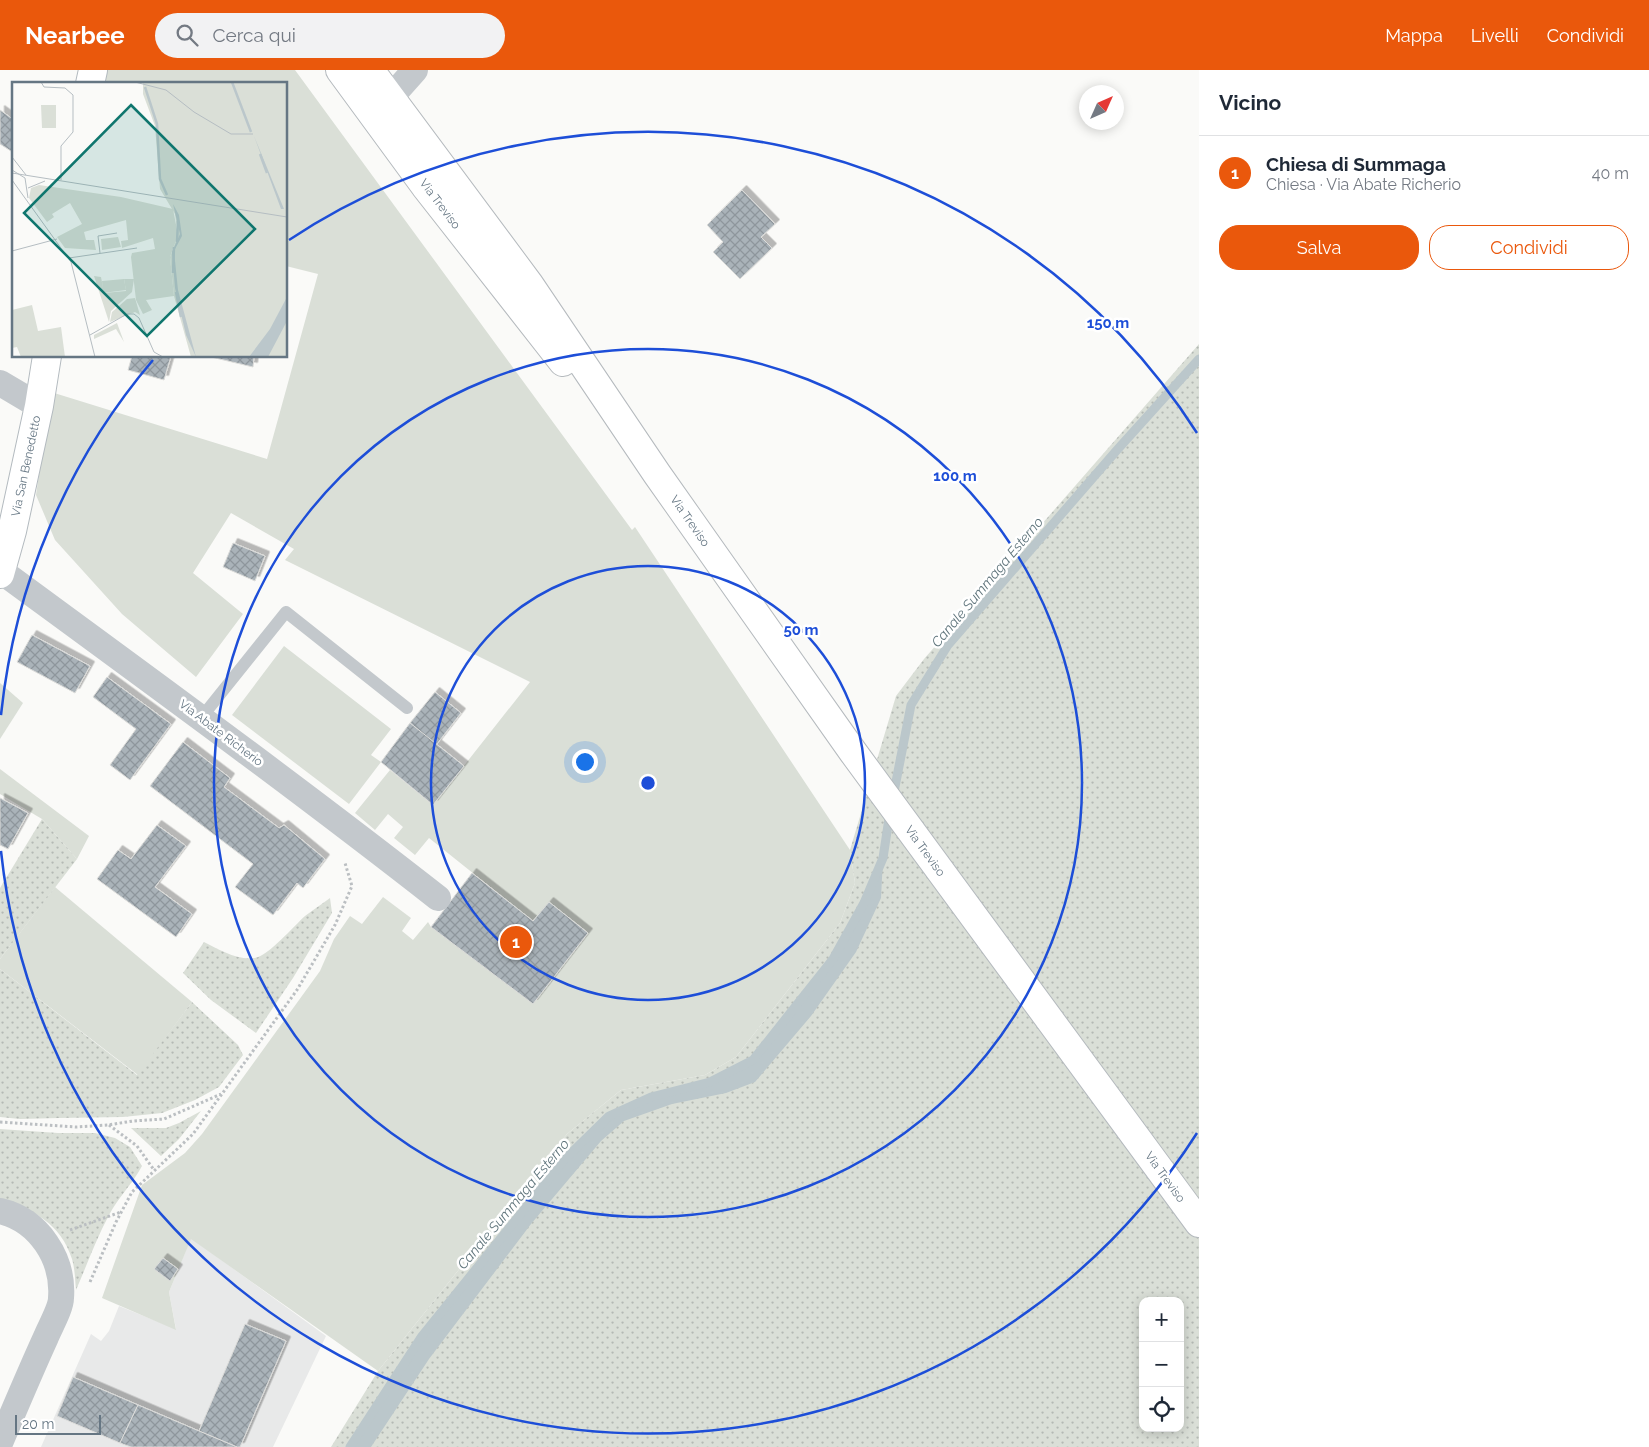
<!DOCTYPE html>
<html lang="it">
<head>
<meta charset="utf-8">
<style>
	body { margin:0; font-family:Raleway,sans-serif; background:#f2f2f3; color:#1f2937 }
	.controls { position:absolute; right:15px; bottom:15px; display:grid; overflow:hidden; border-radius:10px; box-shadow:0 2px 12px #0003 }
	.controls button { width:45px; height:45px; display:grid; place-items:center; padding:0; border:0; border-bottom:1px solid #e0e1e3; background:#fff; color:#1f2937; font:25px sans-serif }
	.compass { position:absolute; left:1079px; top:15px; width:45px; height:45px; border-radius:50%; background:#fff; box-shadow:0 2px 12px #0003; rotate:45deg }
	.scale { position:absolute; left:15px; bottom:12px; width:86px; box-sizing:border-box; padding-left:5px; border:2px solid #657683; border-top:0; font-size:14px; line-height:18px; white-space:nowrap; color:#657683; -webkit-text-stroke:4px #fff; paint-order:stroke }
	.you { position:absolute; left:584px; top:691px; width:18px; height:18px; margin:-12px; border:4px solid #fff; border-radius:50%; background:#1a73e8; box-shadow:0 0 0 8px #1a73e833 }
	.badge { display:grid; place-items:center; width:32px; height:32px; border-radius:50%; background:#ea580c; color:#fff; font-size:16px; font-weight:700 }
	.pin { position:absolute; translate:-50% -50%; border:2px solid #fff; box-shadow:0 1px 5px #0006 }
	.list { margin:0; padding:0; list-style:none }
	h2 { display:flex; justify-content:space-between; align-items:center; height:65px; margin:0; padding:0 20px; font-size:21px }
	h2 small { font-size:16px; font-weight:400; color:#747a83 }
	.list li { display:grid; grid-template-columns:32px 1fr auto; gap:15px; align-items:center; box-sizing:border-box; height:75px; padding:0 20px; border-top:1px solid #e0e1e3 }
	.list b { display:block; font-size:19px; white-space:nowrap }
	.list p { margin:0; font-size:16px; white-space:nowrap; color:#747a83 }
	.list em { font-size:16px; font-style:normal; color:#747a83 }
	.actions { display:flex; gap:10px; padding:15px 20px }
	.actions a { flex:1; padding:11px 0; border:1px solid #ea580c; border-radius:20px; text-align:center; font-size:18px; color:#ea580c }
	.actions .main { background:#ea580c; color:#fff }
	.icon { flex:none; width:28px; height:28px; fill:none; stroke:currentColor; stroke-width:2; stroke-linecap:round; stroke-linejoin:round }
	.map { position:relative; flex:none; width:1199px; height:1377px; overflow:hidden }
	header { display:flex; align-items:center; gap:30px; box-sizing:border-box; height:70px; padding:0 25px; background:#ea580c; color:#fff }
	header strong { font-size:24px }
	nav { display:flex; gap:28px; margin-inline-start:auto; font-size:18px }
	.search { width:350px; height:45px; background:#f2f2f3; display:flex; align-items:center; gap:12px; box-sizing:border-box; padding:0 18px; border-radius:28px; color:#747a83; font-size:19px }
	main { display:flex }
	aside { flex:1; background:#fff }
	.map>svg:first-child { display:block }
</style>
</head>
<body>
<header>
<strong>Nearbee</strong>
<div class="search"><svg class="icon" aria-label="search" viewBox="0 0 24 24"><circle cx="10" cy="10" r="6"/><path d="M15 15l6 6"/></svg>Cerca qui</div>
<nav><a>Mappa</a><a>Livelli</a><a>Condividi</a></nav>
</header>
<main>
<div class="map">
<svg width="1199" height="1377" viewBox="0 0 1199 1377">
	<defs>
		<pattern id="park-dots" width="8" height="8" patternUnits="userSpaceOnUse" patternTransform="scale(1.25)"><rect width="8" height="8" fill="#dadfd7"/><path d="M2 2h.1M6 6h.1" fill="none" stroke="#b4b9b4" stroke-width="1.8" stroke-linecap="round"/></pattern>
		<pattern id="building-cross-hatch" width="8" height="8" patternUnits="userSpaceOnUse" patternTransform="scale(1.25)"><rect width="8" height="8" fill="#aab3b9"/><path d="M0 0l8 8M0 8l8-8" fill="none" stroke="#8e969c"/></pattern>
		<filter id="shadow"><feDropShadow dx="4.5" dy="-4.5" stdDeviation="0" flood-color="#0004"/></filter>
	</defs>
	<rect width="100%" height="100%" fill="#fafaf8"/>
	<polygon fill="#e8e9e9" points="191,1168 326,1266 273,1377 41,1377 91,1264 101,1271 109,1261 119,1236 176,1259 169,1222"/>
	<g fill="#dadfd7">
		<polygon points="106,0 295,0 632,460 635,457 850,780 855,813 840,853 736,987 705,1005 621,1020 567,1064 378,1301 191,1169 169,1222 176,1260 102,1228 142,1115 185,1083 202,1064 320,901 334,869 350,846 362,854 383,827 411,848 402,861 413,870 428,852 431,857 587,862 549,832 533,851 429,768 415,785 394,768 403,757 388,744 375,760 355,743 390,700 433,735 530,612 285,490 294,479 231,443 193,503 243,544 196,607 122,544 55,470 36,425 51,322 267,389 318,204 286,196 286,14 104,14"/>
		<polygon points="284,576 391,659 371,685 381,692 349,734 232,645"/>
		<polygon points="0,613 23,633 0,669"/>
		<polygon points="0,699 89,766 77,789 42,749 0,724"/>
		<polygon points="55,817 192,932 138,1005 0,899 0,889"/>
	</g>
	<g fill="url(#park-dots)" fill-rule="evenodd">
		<path d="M1199,274V1377H331L378,1301L567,1064L621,1020L705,1005L736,987L840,853L855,813L850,780L896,626L924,589ZM1143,1231H1180V1358H1143Z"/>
		<polygon points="42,749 77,789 0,889 0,818"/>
		<path d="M330,828L332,843L293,908L256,963L211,930L183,903L204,872C218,879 238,891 255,888C268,886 294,856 305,846C313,840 322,834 330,828Z"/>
		<polygon points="0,899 137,1005 192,932 238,975 243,985 219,1017 195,1030 162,1043 123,1047 59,1048 20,1049 0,1047"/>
		<polygon points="201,1041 179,1069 161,1086 131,1058 166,1058 179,1053"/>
		<path d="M0,1059L58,1063H95L115,1068L130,1077L142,1096C133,1113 118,1128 109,1145C96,1169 87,1195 76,1220C75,1210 75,1199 72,1189C61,1154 33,1139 0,1129Z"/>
	</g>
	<polygon fill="#bbc7cb" points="883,788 881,828 856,882 811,946 755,1012 726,1023 672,1034 624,1051 601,1071 531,1154 429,1289 371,1377 350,1377 422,1266 564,1090 609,1046 651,1027 710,1012 753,990 833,889 864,833"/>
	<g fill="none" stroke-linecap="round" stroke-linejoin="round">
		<g stroke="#bbc7cb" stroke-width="9">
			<polyline points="893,727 911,635 948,575 1117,380 1199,289"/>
			<polyline points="350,1377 422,1266 564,1090 609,1046 651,1027 710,1012 753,990 833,889 864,833 883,788 890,742"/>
		</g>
	</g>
	<g fill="url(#building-cross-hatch)" stroke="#dcdcda" filter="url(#shadow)">
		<polygon points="0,40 14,50 14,83 0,74"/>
		<polygon points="742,120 775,154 761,167 772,178 740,209 713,182 723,172 707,155"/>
		<polygon points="132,286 171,286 164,310 128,300"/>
		<polygon points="207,286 254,286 253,297"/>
		<polygon points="233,473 265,486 255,511 223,497"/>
		<polygon points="32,565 90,596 75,623 17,592"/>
		<polygon points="107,607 171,654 130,710 110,695 136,659 93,627"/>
		<polygon points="435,622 461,643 436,675 410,653"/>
		<polygon points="410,653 464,696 433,735 381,692"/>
		<polygon points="183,672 230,708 224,717 279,758 284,755 325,789 303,818 297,813 273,845 235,817 253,794 150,716"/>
		<polygon points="0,728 28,743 8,779 0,775"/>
		<polygon points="157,755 186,776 155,817 192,844 176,867 97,809 118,780 131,789"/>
		<polygon points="472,803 533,851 549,832 588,863 533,934 431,857"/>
		<polygon points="163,1188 178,1199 170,1211 154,1199"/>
		<polygon points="245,1254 286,1271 240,1377 237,1377 199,1361"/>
		<polygon points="73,1307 138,1335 120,1373 57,1346"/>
		<polygon points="138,1335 199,1361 237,1377 131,1377 120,1373"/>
	</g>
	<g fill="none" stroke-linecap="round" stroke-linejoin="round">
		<g stroke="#b3babf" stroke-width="30">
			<g id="secondary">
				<polyline points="90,14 93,0"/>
				<polyline points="0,504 12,461 39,336 47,286"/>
			</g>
		</g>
		<g stroke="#b5babe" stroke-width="30">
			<g id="primary">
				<polyline points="340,0 425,116 563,292"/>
				<polyline points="370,0 529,214 657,404 853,682 1199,1153"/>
			</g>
		</g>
		<g stroke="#bbbfc2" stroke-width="3" stroke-dasharray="2.5 2.5" stroke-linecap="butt">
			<polyline points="0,1052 76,1057 108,1055 133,1051 164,1049 221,1024"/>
			<polyline points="109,1055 137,1076 154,1100"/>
			<polyline points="70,1160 121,1142"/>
			<polyline points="90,1212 116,1152 132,1122 193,1064 297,920 335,855 352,816 345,793"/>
		</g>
		<polyline stroke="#c3c8cc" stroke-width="12" points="201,648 286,542 407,638"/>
		<g stroke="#c3c8cc" stroke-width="26">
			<polyline points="391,27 415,0"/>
			<polyline points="0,313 39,336"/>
			<path d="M1,501C148,609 295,716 438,828"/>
			<path d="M0,1141C39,1150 64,1189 61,1228C61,1238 50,1257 46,1267C30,1302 15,1338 0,1373"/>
		</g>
		<use href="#secondary" stroke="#fff" stroke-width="28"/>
		<use href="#primary" stroke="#fff" stroke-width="28"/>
	</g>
	<g fill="none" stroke="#1d4ed8" stroke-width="2.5">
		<circle cx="648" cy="713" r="217"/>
		<circle cx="648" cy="713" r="434"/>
		<path d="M1197 1063A651 651 0 0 1 1 781M1 645A651 651 0 0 1 153 290M289 170A651 651 0 0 1 1197 363"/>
	</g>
	<g text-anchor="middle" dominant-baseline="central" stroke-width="5" stroke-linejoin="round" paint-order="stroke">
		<g font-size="12" fill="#657683" stroke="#fff">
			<text transform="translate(440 134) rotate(53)">Via Treviso</text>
			<text transform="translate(26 396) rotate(-78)">Via San Benedetto</text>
			<text transform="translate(690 451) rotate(55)">Via Treviso</text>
			<text transform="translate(221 663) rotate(37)">Via Abate Richerio</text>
			<text transform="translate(925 781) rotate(54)">Via Treviso</text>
			<text transform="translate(1165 1107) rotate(54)">Via Treviso</text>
		</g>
		<g font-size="14" font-style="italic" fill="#60757c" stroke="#fff">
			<text transform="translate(987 512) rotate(-50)">Canale Summaga Esterno</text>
			<text transform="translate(513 1134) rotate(-50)">Canale Summaga Esterno</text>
		</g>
	</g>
	<g transform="translate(12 12)">
		<rect width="275" height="275" fill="#fafaf8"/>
		<path d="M29,23H44V46H30ZM27,103L109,115L161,127L166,153L158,175L162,214L134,218L140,228L131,232L124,218L119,175L120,171L143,167L141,156L110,166L109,159L116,158L114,138L72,150L74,158H82L84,168L53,166L45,155L70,142L58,121L40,132L42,135L35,140L17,116L19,106ZM106,155L109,165L90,168L89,157ZM112,197L114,208L91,211L90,199ZM20,223L26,249L49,245L53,275H9L5,265L0,266V228ZM105,241L112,260L104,247L82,257V253Z" fill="#dadfd7"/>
		<path d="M131,0H275V275H179L162,214L158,175L166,153L163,132L148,107L143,44L131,12ZM82,194L89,195L92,211L114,209L112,197H122L120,210L99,229L97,240ZM123,216L128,233L123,230L98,240L100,230L115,217Z" fill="#dadfd7"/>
		<path d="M242,54L272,127H269ZM161,122L167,133L170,154L162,169L166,208L184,275L174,253L163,206L160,170L168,152ZM275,215V239L256,275H237L258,247Z" fill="#bbc7cb"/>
		<path fill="none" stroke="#bbc7cb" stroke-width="2.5" d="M220,0L239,50M133,5L145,42L148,97L155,113M248,72L255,91M165,160L166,139M161,191L162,165M164,210L169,235"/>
		<path fill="none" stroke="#b5bdc2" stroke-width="1" d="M28,0H53M29,0L32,5L53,6L61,13V50L49,64V98M123,0L154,8L182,30L219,52H241M0,75L14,93M0,88L13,96L16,116M0,91L275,135M0,98L59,180L83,275M16,106L33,99M0,169L45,157M88,171L86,154L105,151M57,176L125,166M78,253L115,232H122L127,236L142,270L151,275"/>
		<path fill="#0f766e" fill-opacity="0.15" stroke="#0f766e" stroke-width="2.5" d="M119,23L243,147L135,254L12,131Z"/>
		<rect width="275" height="275" fill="none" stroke="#657683" stroke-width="2.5"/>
	</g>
	<circle cx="648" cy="713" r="8" fill="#1d4ed8" stroke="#fff" stroke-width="2.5"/>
	<g font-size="15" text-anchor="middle" font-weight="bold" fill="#1d4ed8" stroke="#fff" stroke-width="5" stroke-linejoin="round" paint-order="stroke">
		<text x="1108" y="258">150 m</text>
		<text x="955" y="411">100 m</text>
		<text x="801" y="565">50 m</text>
	</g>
</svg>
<div class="controls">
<button>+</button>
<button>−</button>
<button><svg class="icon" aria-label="locate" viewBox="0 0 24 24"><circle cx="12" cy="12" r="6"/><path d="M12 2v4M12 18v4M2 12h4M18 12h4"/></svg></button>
</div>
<svg class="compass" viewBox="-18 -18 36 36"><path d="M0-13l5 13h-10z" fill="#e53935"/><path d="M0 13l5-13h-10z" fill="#747a83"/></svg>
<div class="scale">20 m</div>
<div class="you"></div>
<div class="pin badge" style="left:516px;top:872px">1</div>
</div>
<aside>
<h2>Vicino<small></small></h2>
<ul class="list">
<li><span class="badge">1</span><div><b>Chiesa di Summaga</b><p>Chiesa · Via Abate Richerio</p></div><em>40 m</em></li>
</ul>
<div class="actions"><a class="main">Salva</a><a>Condividi</a></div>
</aside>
</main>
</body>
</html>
